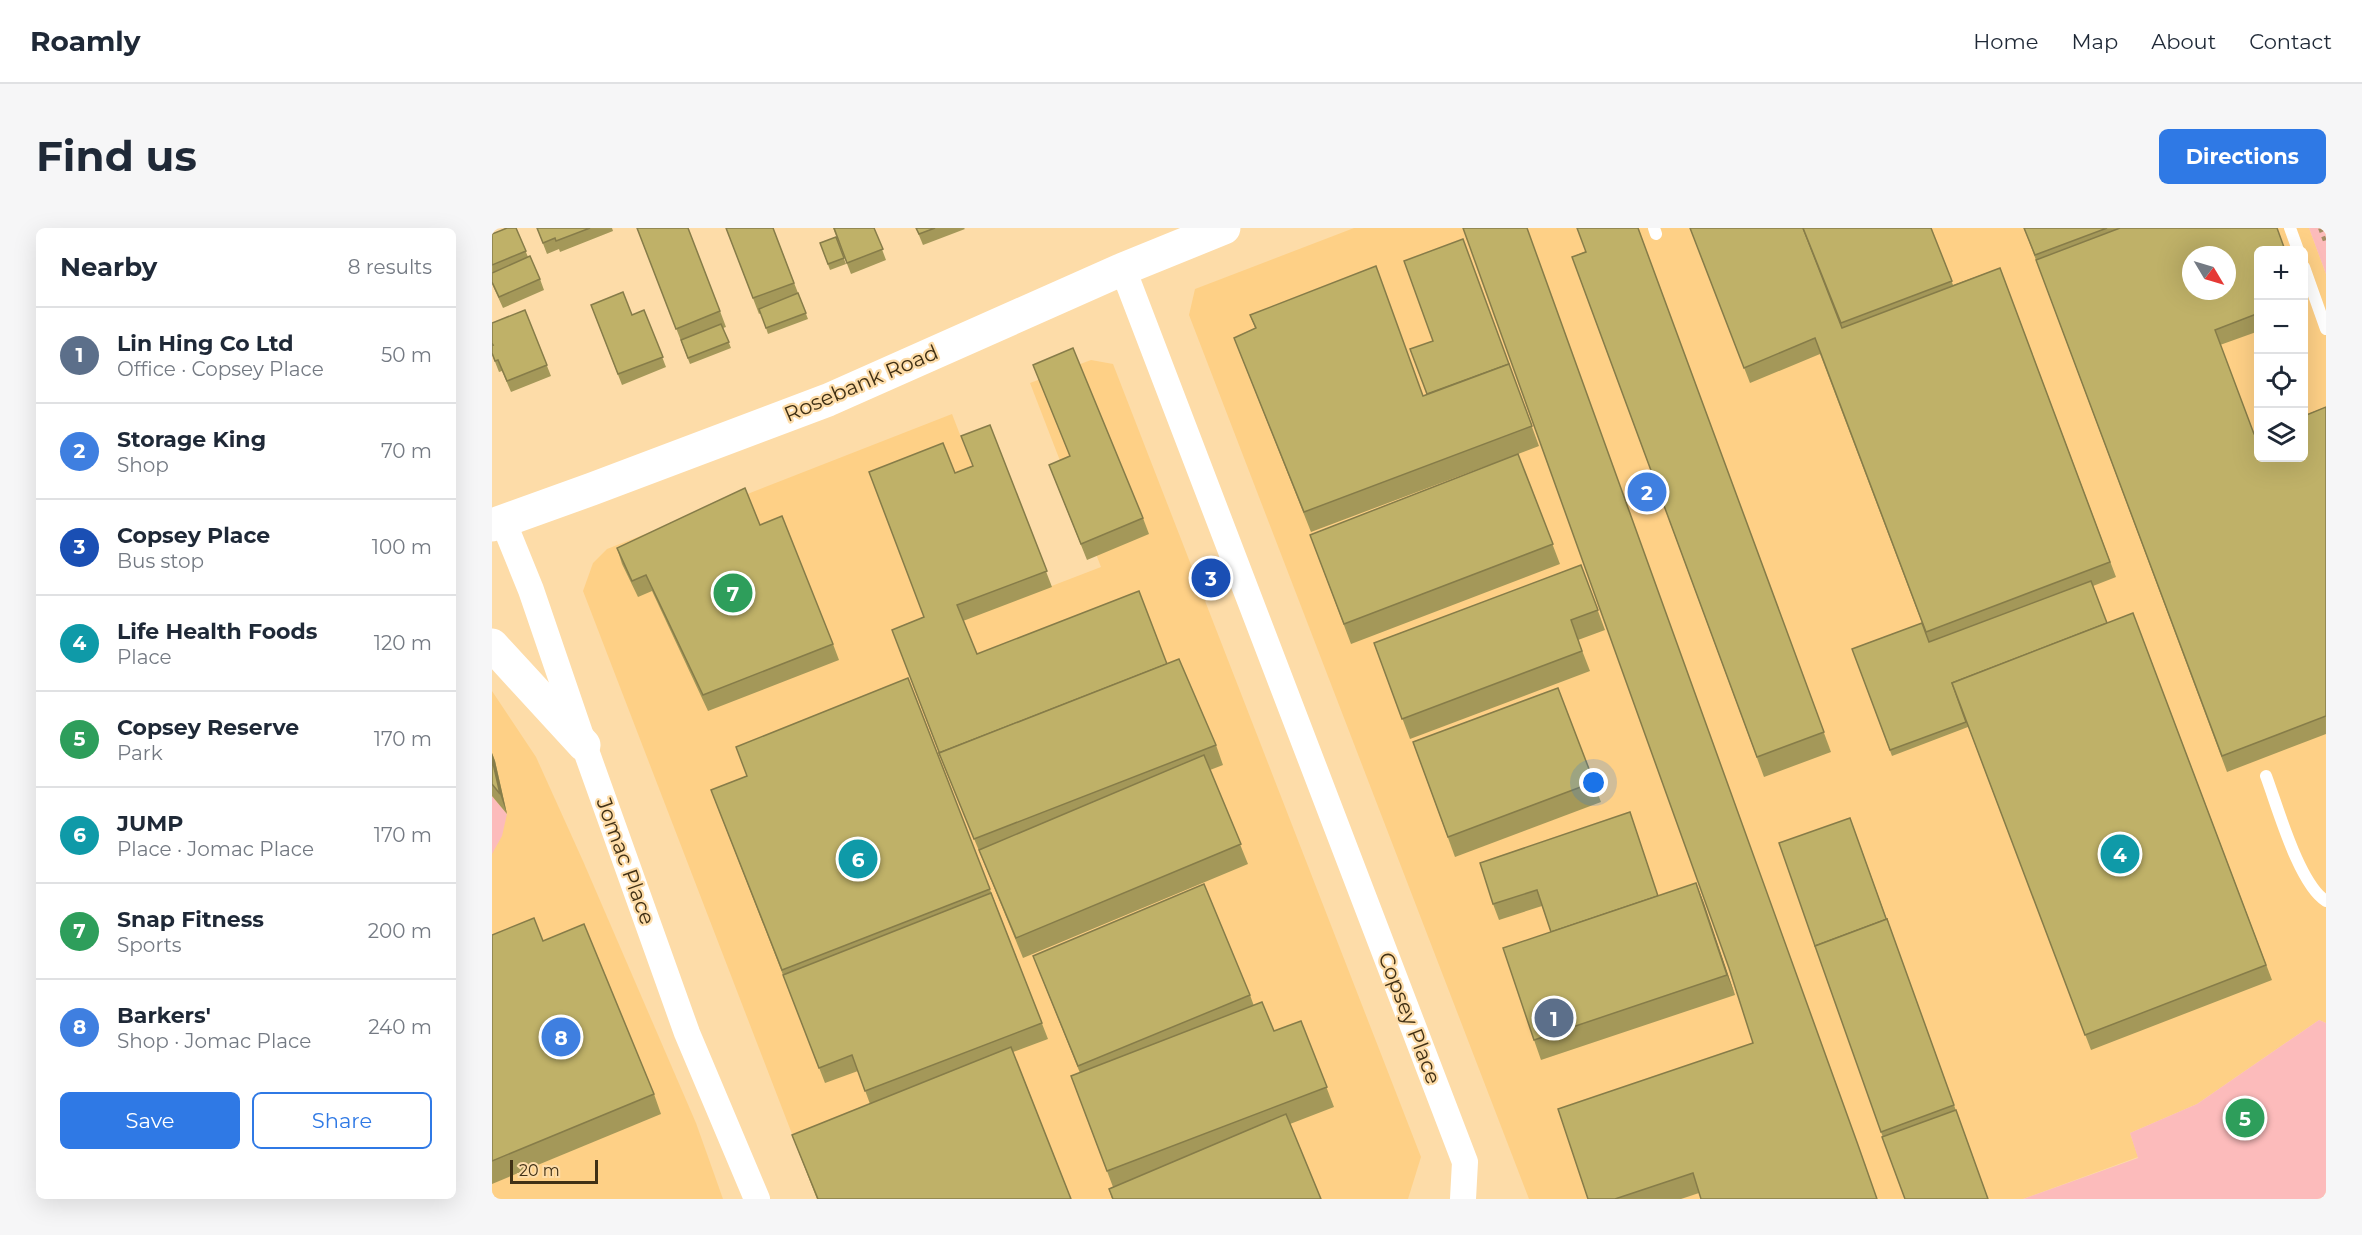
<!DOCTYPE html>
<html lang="en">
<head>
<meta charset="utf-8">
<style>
	body { margin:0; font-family:Montserrat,sans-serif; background:#f6f6f7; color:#1f2937 }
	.controls { position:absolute; right:18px; top:18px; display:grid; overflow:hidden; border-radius:9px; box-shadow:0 6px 24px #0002 }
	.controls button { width:54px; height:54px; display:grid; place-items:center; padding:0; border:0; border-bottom:2px solid #e0e1e3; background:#fff; color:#1f2937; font:30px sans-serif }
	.compass { position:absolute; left:1690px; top:18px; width:54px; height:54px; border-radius:50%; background:#fff; box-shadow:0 6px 24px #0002; rotate:128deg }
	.scale { position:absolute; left:18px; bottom:15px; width:88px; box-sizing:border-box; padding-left:6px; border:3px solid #403015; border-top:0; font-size:16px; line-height:21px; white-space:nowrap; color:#403015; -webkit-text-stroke:4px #fddca8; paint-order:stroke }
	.you { position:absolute; left:1102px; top:555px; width:21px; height:21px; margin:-15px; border:4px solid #fff; border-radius:50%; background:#1a73e8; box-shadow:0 0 0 9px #1a73e833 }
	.badge { display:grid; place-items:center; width:39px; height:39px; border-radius:50%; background:#2f79e5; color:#fff; font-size:20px; font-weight:700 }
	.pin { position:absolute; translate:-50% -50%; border:3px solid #fff; box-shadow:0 2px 6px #0006 }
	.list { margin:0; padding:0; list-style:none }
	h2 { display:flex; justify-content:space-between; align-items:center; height:78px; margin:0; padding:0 24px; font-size:26px }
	h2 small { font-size:20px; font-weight:400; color:#747a83 }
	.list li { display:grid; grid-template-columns:39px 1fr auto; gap:18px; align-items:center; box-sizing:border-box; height:96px; padding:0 24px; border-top:2px solid #e0e1e3 }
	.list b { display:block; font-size:22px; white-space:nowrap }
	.list p { margin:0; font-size:20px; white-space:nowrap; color:#747a83 }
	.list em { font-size:20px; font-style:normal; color:#747a83 }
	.actions { display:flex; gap:12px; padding:18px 24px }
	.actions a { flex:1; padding:14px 0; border:2px solid #2f79e5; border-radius:9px; text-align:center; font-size:21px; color:#2f79e5 }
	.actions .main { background:#2f79e5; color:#fff }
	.icon { flex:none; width:33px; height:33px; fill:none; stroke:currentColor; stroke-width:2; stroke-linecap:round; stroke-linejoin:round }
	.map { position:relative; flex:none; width:1834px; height:971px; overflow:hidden; border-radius:9px }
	header { display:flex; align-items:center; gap:36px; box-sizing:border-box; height:84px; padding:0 30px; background:#fff; border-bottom:2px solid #e0e1e3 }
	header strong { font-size:28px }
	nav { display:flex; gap:33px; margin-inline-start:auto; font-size:21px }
	.intro { display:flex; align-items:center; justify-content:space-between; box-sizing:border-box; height:144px; padding:0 36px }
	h1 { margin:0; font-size:42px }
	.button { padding:15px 27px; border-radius:9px; background:#2f79e5; color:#fff; font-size:21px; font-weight:700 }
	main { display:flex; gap:36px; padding:0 36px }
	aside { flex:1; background:#fff; border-radius:9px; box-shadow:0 6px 24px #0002 }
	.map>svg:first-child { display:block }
</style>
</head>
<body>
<header>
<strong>Roamly</strong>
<nav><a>Home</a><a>Map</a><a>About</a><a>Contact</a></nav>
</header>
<div class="intro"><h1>Find us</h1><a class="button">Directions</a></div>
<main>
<aside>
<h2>Nearby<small>8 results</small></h2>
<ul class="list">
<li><span class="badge" style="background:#5c6f8a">1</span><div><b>Lin Hing Co Ltd</b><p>Office · Copsey Place</p></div><em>50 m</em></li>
<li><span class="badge" style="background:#3f7fe0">2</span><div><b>Storage King</b><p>Shop</p></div><em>70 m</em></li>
<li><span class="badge" style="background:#1a4fb4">3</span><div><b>Copsey Place</b><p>Bus stop</p></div><em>100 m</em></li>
<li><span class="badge" style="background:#0f9aa8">4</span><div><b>Life Health Foods</b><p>Place</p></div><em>120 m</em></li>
<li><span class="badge" style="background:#2e9e5b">5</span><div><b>Copsey Reserve</b><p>Park</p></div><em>170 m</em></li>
<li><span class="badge" style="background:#0f9aa8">6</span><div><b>JUMP</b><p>Place · Jomac Place</p></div><em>170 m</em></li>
<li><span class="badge" style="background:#2e9e5b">7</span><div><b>Snap Fitness</b><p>Sports</p></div><em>200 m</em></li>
<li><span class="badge" style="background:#3f7fe0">8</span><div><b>Barkers'</b><p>Shop · Jomac Place</p></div><em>240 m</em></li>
</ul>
<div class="actions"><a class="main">Save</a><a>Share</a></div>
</aside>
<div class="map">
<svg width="1834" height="971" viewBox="0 0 1834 971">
	<rect width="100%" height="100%" fill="#fddca8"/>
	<g fill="#fed086" fill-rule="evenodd">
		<path d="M862,0H1817L1834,46V795L1827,792L1705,876L1638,905L1646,929L1531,971H1037L697,87L703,61ZM1766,22H1812V230H1766ZM1699,27H1735V63H1699Z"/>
		<polygon points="599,132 621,136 929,929 916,971 325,971 91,363 101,335 115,321 460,186 531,369 609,339 538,155"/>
		<polygon points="0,463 44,529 91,633 204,895 231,971 0,971"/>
	</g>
	<g fill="#fcbbbb">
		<polygon points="1817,0 1834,0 1834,46"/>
		<polygon points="0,568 15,586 10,608 0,626"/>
		<polygon points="1827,792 1834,795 1834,971 1531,971 1646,930 1638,905 1705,876"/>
	</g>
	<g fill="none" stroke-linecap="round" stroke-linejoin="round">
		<polyline stroke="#a58c64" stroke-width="4" stroke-dasharray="4.5 4.5" stroke-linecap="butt" points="1828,0 1834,16"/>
		<g stroke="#fff" stroke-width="12">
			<polyline points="1162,0 1164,6"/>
			<polyline points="1798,0 1806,22"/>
			<polyline points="1812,39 1834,101"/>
			<path d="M1774,548C1786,580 1807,656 1834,673"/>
		</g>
		<g stroke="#fff" stroke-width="26">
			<polyline points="631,41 973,934 971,971"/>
			<polyline points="11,293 39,362 92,517 195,805 265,971"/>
		</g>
		<g stroke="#fff" stroke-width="33">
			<polyline points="0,297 100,261 336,172 631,41 732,0"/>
			<polyline points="0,417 92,517"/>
		</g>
	</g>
	<g fill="#a49859">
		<polygon points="24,0 36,29 48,51 52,62 11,80 0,56 0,6"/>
		<polygon points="45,0 120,0 121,3 68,24 67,21 55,26"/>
		<polygon points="145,0 228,83 234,99 231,100 239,120 198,136"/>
		<polygon points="234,0 281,0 316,91 276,106 269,85 267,86"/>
		<polygon points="341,0 382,0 394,32 359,46"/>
		<polygon points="424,0 472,0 473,1 431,17"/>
		<polygon points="1146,0 1339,524 1272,549 1080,29"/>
		<polygon points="1198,0 1439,0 1461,57 1508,40 1624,349 1601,358 1615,395 1641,385 1780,752 1599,822 1476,498 1476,499 1400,528 1360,421 1430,395 1328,126 1258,155"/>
		<polygon points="1532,0 1785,0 1767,22 1767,103 1728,117 1762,206 1834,179 1834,506 1735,544"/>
		<polygon points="344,9 354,36 338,42 328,15"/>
		<polygon points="1812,71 1816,84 1812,86"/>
		<polygon points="99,77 140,87 152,82 174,139 130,157"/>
		<polygon points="33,82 59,148 19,164 10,143 7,144 0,126"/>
		<polygon points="758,87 931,168 1017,136 1047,218 1026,226 1068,336 859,416 818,307 1002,235 819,304 742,110 763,100"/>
		<polygon points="541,137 651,290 657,306 595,332 557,237 578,228"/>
		<polygon points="498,197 560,359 471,393 485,426 675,436 724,517 731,537 718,542 756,636 531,730 455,545 400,402 432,389 463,245 480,238"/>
		<polygon points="268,297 341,416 347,432 216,483 160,363 146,369 130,336 125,320"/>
		<polygon points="1089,337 1113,402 1086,412 1098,443 918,511 882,415"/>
		<polygon points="416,450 556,811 521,824 579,971 325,971 300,907 378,876 366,843 333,855 219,562 255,548"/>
		<polygon points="1066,460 1109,574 963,629 921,514"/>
		<polygon points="0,525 3,533 15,586 0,568"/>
		<polygon points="1138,584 1166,668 1204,655 1243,767 1049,832 1042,812 1059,704 1050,678 1007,692 1001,676"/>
		<polygon points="1358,590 1496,971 1413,971 1389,904"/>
		<polygon points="0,707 51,713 162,866 169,886 0,956"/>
		<polygon points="541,728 758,767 762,778 782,803 809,793 842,879 798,896 829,971 620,971 617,961 621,959 579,848 588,845"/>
		<polygon points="1066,881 1374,937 1207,965 1189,971 1096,971"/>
	</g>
	<g fill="#867c49">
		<polygon points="0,525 3,533 15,586 8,566 0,531"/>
		<polygon points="1204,655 1212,675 1243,767 1235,747"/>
	</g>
	<g fill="#bfb168" stroke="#867c49" stroke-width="1.5" fill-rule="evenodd">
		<polygon points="15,0 24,0 34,23 0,37 0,6"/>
		<polygon points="45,0 98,0 64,13 63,10 51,15"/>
		<polygon points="145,0 196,0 228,83 184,101"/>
		<polygon points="234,0 281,0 302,55 261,70"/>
		<polygon points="342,0 382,0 391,21 355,35"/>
		<polygon points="424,0 443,0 427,6"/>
		<polygon points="971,0 1035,0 1366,917 1385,971 1209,971 1201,945 1123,971 1096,971 1066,881 1261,815 1237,740"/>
		<polygon points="1085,0 1146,0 1332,504 1265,529 1080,29 1094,24"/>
		<polygon points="1198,0 1311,0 1350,100 1508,40 1618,334 1434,404 1323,110 1252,140"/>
		<polygon points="1311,0 1439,0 1460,53 1349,95"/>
		<polygon points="1532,0 1615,0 1543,27"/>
		<path d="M1628,0H1785L1793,22H1767V85L1723,102L1762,206L1767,205V230H1812V188L1834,179V488L1730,528L1544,32ZM1699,27H1735V63H1699Z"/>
		<polygon points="344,9 352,30 336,36 328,15"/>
		<polygon points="971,11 1017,136 935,166 918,121 941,113 912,33"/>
		<polygon points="38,28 48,51 7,69 0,54 0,45"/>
		<polygon points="884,38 931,168 1017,136 1040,198 812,284 742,110 764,100 758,87"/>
		<polygon points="131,64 140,87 152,82 171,129 126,146 99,77"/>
		<polygon points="306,65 314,85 274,100 267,81"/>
		<polygon points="33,82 55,137 15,153 6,132 3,133 0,125 0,117 1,117 0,115 0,95"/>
		<polygon points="229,96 237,114 196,130 189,112"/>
		<polygon points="581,120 651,290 589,316 557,237 578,228 541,137"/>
		<polygon points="498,197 555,343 465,377 485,426 647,363 675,436 447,525 449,529 400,402 432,389 377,244 451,215 463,245 481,238 469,208"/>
		<polygon points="1026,226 1061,316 852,396 818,307"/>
		<polygon points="253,260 268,297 290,288 341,416 211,467 154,347 140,353 125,320"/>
		<polygon points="1089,337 1106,382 1079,392 1090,423 910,491 882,415"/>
		<polygon points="1599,353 1615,395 1460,455 1474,494 1398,522 1360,421 1430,395 1437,414"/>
		<polygon points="1641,385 1774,737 1593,807 1460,455"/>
		<polygon points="687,431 724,517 482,611 447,525"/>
		<polygon points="416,450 498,661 290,742 219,562 255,548 244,519"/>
		<polygon points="1066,460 1102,554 956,609 921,514"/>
		<polygon points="712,527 749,616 524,710 487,622"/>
		<polygon points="0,531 8,566 0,556"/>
		<polygon points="1138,584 1166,668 1059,704 1045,662 1001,676 988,635"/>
		<polygon points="1358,590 1396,696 1395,691 1323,718 1287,615"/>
		<polygon points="1204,655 1235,747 1042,812 1011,720"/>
		<polygon points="712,656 758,767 586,838 541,728"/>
		<polygon points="499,665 550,795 373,863 360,827 327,840 291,747"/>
		<polygon points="42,690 51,713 92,696 162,866 0,933 0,707"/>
		<polygon points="1395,691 1462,877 1389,904 1323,718"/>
		<polygon points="770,774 782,803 809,793 835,859 615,943 579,848"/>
		<polygon points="519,819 579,971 326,971 300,907"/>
		<polygon points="1464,882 1496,971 1413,971 1390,909"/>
		<polygon points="794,886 829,971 621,971 617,961"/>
	</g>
	<g text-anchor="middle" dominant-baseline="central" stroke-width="4.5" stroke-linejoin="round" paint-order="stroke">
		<g font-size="21" fill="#403015" stroke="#fddca8">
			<text transform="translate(369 155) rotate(-23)">Rosebank Road</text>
			<text transform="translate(134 633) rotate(70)">Jomac Place</text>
			<text transform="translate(918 790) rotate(69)">Copsey Place</text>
		</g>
	</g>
</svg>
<div class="controls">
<button>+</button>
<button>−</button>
<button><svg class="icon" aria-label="locate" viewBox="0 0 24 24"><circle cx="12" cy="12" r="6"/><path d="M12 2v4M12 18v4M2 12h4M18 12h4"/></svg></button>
<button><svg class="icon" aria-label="layers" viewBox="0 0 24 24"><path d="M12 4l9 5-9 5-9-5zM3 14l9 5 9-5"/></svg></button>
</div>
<svg class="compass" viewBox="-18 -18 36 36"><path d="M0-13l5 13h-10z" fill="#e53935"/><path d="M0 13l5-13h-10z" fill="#747a83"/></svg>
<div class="scale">20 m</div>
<div class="you"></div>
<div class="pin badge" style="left:1062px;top:790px;background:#5c6f8a">1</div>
<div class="pin badge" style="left:1155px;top:264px;background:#3f7fe0">2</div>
<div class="pin badge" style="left:719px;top:350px;background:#1a4fb4">3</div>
<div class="pin badge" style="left:1628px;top:626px;background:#0f9aa8">4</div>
<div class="pin badge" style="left:1753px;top:890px;background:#2e9e5b">5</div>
<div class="pin badge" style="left:366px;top:631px;background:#0f9aa8">6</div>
<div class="pin badge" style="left:241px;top:365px;background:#2e9e5b">7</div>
<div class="pin badge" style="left:69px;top:809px;background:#3f7fe0">8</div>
</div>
</main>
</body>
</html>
